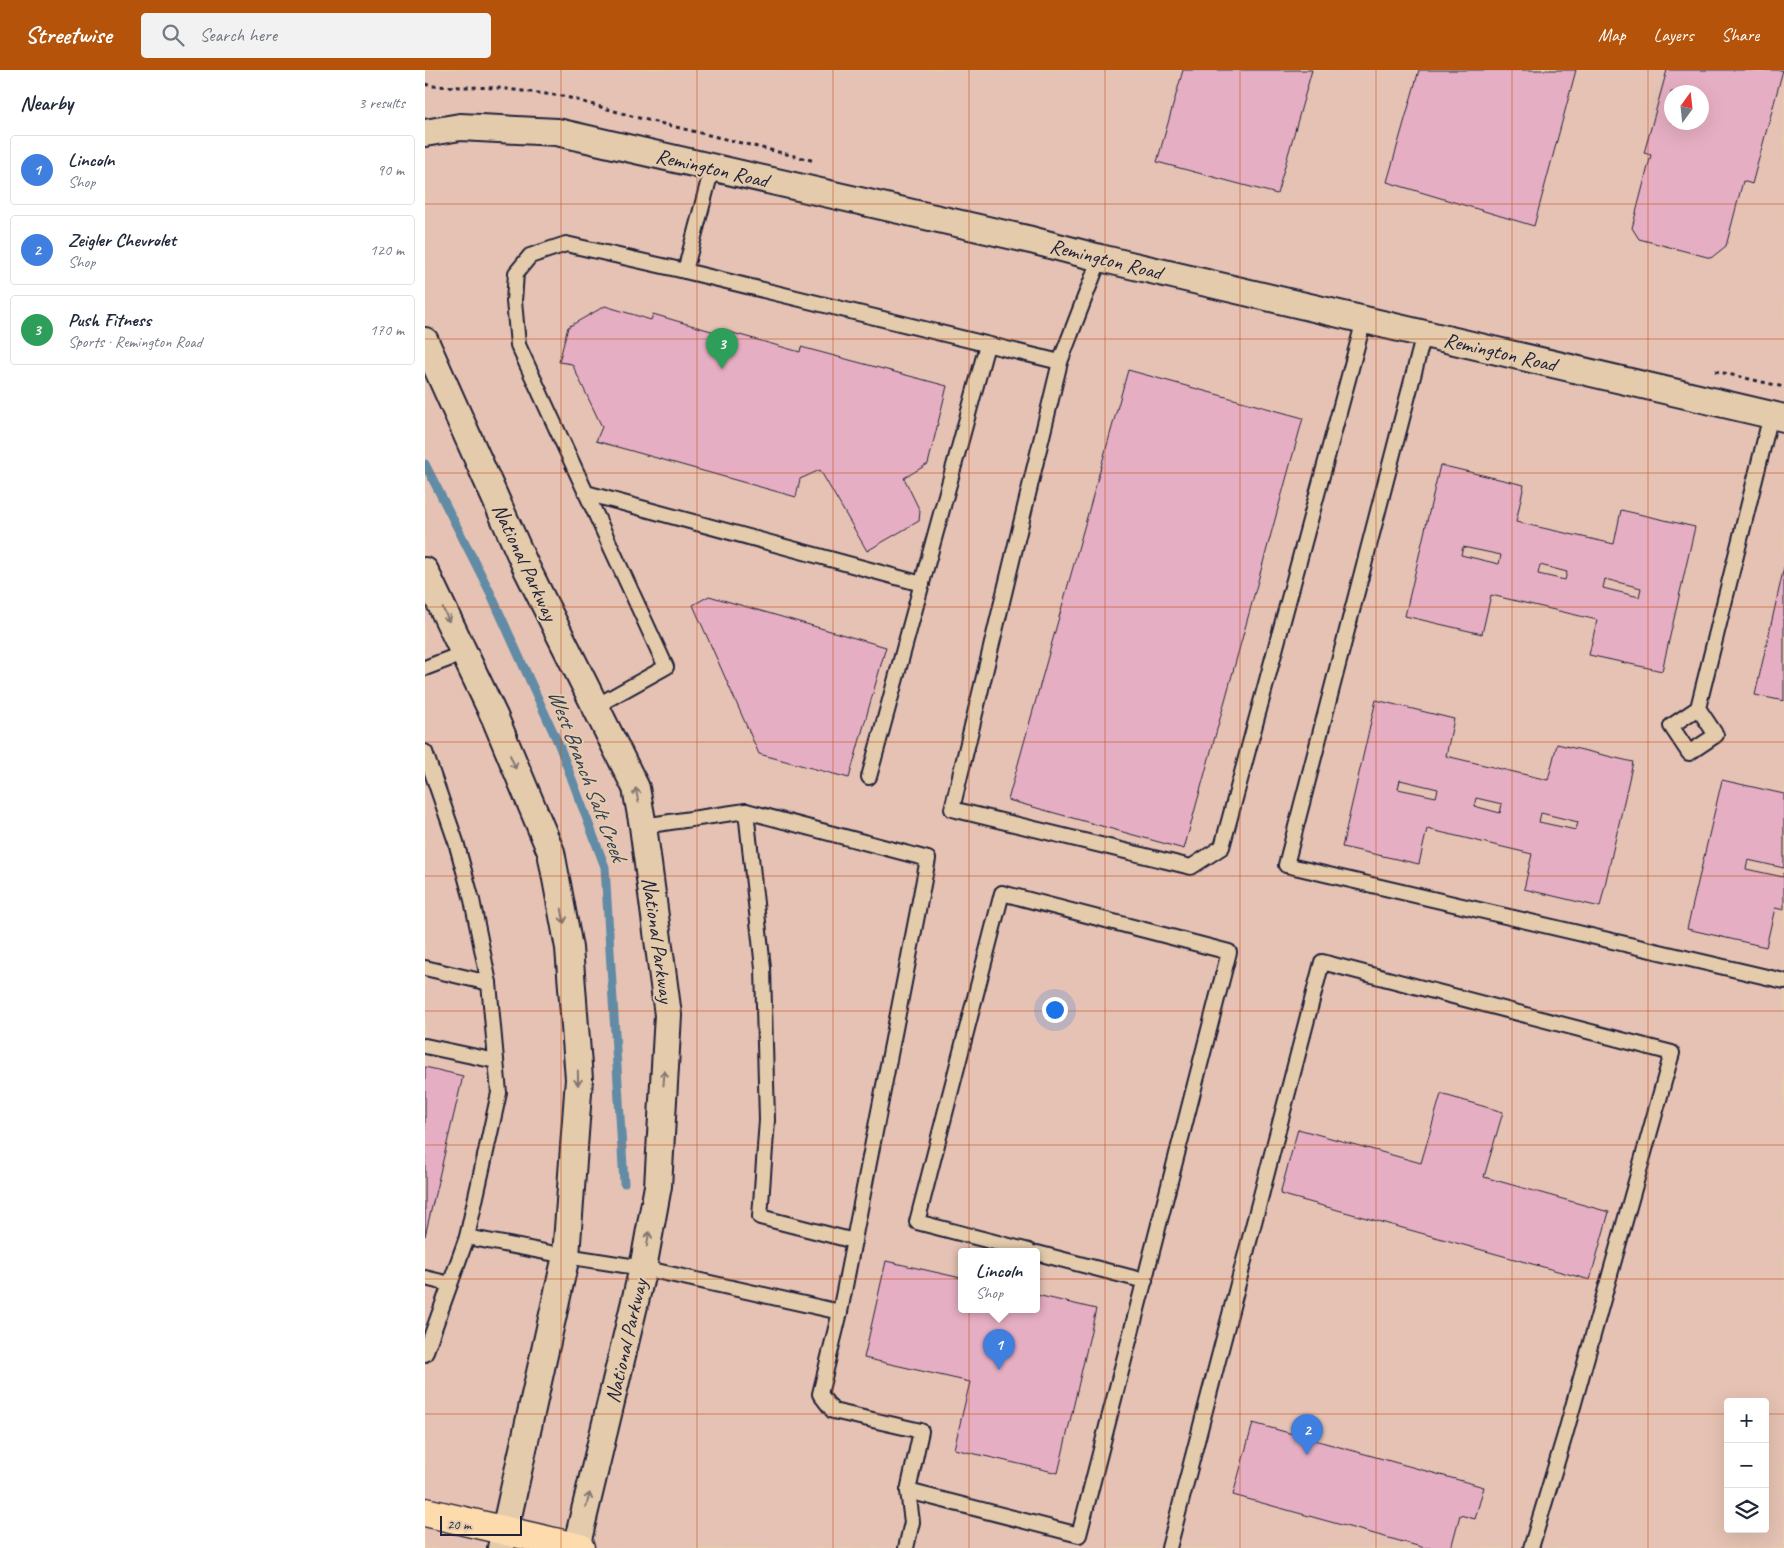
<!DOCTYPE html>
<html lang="en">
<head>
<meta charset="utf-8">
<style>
	body { margin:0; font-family:Caveat,sans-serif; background:#f2f2f3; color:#1f2937 }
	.controls { position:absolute; right:15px; bottom:15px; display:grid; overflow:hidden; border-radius:5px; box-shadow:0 5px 20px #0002 }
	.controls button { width:45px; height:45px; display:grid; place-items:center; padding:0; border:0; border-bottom:1px solid #e0e1e3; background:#fff; color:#1f2937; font:25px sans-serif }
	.compass { position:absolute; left:1239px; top:15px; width:45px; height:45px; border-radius:50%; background:#fff; box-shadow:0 5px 20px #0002; rotate:15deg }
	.scale { position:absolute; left:15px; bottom:12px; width:82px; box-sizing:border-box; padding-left:5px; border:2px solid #22223b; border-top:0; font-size:14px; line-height:18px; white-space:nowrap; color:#22223b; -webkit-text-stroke:4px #e4cbac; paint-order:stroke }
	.you { position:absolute; left:629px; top:939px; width:18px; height:18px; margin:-12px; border:4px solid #fff; border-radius:50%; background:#1a73e8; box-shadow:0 0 0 8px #1a73e833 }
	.badge { display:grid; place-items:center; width:32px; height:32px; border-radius:50%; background:#b45309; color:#fff; font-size:16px; font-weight:700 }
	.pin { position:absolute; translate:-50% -41px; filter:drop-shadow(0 1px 2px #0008) }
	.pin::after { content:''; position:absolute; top:26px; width:18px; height:15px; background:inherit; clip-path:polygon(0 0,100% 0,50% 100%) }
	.popup { position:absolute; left:533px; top:1178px; width:82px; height:65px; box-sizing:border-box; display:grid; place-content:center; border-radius:5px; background:#fff; filter:drop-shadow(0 1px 4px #0005); font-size:16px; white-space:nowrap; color:#747a83 }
	.popup b { font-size:19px; color:#1f2937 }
	.popup::after { content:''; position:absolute; left:50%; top:100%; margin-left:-10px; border:10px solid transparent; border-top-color:#fff }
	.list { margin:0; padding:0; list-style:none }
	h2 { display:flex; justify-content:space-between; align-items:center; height:65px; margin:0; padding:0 20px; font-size:21px }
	h2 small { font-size:16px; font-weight:400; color:#747a83 }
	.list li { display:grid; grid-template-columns:32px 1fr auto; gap:15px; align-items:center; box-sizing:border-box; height:70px; margin:0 10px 10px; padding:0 10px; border:1px solid #e0e1e3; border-radius:5px }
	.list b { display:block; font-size:19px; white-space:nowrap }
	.list p { margin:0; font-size:16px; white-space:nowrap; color:#747a83 }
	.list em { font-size:16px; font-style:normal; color:#747a83 }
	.icon { flex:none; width:28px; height:28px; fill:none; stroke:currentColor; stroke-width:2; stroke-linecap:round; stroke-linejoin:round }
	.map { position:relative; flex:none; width:1359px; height:1478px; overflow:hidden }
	header { display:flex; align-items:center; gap:30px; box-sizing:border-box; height:70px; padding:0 25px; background:#b45309; color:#fff }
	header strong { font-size:24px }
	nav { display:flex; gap:28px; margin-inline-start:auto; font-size:18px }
	.search { width:350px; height:45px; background:#f2f2f3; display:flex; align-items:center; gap:12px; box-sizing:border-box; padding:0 18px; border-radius:5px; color:#747a83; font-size:19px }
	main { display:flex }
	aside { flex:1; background:#fff }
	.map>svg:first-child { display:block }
</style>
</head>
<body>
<header>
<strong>Streetwise</strong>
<div class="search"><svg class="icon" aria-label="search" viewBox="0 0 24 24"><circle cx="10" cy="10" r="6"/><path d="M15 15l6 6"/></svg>Search here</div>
<nav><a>Map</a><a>Layers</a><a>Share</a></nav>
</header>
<main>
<aside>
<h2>Nearby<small>3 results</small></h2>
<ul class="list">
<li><span class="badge" style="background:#3f7fe0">1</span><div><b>Lincoln</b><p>Shop</p></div><em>90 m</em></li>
<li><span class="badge" style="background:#3f7fe0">2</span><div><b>Zeigler Chevrolet</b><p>Shop</p></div><em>120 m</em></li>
<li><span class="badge" style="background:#2e9e5b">3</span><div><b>Push Fitness</b><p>Sports · Remington Road</p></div><em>170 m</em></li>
</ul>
</aside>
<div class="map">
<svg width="1359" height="1478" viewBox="0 0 1359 1478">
	<rect width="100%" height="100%" fill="#e4cbac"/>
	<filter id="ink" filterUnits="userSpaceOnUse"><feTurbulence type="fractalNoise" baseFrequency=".02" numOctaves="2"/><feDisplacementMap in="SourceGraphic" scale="10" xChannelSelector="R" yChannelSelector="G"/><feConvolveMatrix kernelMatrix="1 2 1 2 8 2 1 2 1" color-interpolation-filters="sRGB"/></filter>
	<g filter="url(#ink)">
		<path fill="#e5c2b3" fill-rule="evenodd" d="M0,0H1359V1478H0ZM1246,22H1276V52H1246ZM536,1181H612V1239H536ZM1303,1332H1340V1459H1303Z"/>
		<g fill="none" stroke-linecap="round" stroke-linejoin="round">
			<polyline stroke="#628ca6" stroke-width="9" points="0,394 65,522 134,675 180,797 199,1113"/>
		</g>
		<g fill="#e6aec2" stroke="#22223b" fill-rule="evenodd">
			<polygon points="758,0 887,0 852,124 732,92"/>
			<polygon points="994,0 1151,0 1109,156 962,112"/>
			<path d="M1242,0H1358L1327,114L1318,111L1301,176L1286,188L1214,169L1207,158L1226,85L1219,83ZM1246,22H1276V52H1246Z"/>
			<polygon points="180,236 226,250 228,244 300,265 301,261 375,282 376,277 522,316 503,394 479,408 495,441 494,451 442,481 395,400 375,409 371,427 171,371 177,357 147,294 134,292 143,257"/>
			<polygon points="703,300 878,348 759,779 583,730"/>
			<path d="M1015,395L1099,415L1091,452L1189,474L1196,440L1270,457L1237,601L1164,585L1172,550L1066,525L1057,564L980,546ZM1038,477L1076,485L1074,494L1036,485ZM1115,495L1142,502L1140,510L1113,504ZM1180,509L1216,518L1214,527L1178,518Z"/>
			<polygon points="1359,497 1359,631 1330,625"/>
			<polygon points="284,526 461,577 424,708 334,684 268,535"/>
			<path d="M951,630L1029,649L1021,686L1123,710L1132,674L1208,692L1175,837L1099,819L1107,784L1002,759L994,794L917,777ZM975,710L1013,719L1011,727L973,719ZM1051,728L1077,734L1075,743L1049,736ZM1116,743L1153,752L1151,760L1114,752Z"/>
			<polygon points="1297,710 1359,724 1359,798 1323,790 1321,799 1358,807 1359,803 1359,840 1350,838 1341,877 1262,859"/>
			<polygon points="0,997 38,1006 0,1166"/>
			<polygon points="1016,1024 1078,1042 1059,1107 1184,1142 1165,1210 855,1124 873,1059 996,1093"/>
			<polygon points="461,1191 536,1208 536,1239 612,1239 612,1225 671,1239 633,1403 529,1379 545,1312 439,1288"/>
			<polygon points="828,1353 1059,1417 1050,1449 1035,1445 1026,1478 1000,1478 808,1425"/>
		</g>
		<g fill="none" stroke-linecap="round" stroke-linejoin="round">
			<g stroke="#22223b" stroke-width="18">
				<g id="lane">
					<polyline points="675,188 635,292 527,739 766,797 797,777 939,250"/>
					<polyline points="260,201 635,292"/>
					<polyline points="999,264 861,795 1359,911"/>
					<polyline points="161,423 497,514"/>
					<polyline points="0,598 39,583"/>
					<polyline points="171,636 241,597 93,275 89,231 91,203 105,186 141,174 260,201 287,98"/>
					<polyline points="1273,638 1291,665 1264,683 1246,656 1273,638 1346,345"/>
					<polyline points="0,682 31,772 47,830 64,913 74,1023 42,1167 141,1186 218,1198 415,1242 395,1324 408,1341 496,1361 483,1421 487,1452 481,1478"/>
					<polyline points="444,707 562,275"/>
					<polyline points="321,741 338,898 342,1050 335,1147 429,1171"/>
					<polyline points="218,756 321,741 503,789 415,1242"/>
					<polyline points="0,898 64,913"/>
					<polyline points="0,976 71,991"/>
					<polyline points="612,1183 720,1211"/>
					<polyline points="0,1208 25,1214"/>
					<polyline points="0,1284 42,1167"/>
					<polyline points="483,1421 654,1465 804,882 577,823 492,1152 604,1181"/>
					<polyline points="744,1478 897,892 1247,983 1140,1365 1106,1478"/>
				</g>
			</g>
			<g stroke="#22223b" stroke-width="30">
				<g id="street">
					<polyline points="0,63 35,57 132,62 606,170 675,188 1359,348"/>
					<polyline points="0,271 101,497 211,718 218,756 243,945 233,1116 218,1198 151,1478"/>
					<polyline points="0,501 70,648 126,782 144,878 154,1009 141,1186 76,1478"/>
				</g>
			</g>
			<g stroke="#22223b" stroke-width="31">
				<polyline id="primary" points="0,1442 155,1478"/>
			</g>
			<g stroke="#22223b" stroke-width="3" stroke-dasharray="4 4" stroke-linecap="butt">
				<polyline points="0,14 6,16 73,18 138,26 210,47 390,91"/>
				<polyline points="1290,301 1359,317"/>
			</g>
			<use href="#lane" stroke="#e4cbac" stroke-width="14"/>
			<use href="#street" stroke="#e4cbac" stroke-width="26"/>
			<use href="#primary" stroke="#fedbac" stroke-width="28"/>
		</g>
		<defs><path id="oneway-shaft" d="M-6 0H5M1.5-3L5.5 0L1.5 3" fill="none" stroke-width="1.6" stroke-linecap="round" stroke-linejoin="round" transform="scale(1.25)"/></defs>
		<g stroke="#837674">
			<use href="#oneway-shaft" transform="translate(21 545) rotate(65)"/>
			<use href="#oneway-shaft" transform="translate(88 692) rotate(67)"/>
			<use href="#oneway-shaft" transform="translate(212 725) rotate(-102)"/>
			<use href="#oneway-shaft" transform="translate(138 846) rotate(80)"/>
			<use href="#oneway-shaft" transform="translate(153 1008) rotate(89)"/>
			<use href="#oneway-shaft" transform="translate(239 1008) rotate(-86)"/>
			<use href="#oneway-shaft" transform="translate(223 1169) rotate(-80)"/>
			<use href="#oneway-shaft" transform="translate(163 1430) rotate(-76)"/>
		</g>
	</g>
	<path fill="none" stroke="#c04e15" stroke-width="1" stroke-opacity="0.55" d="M136,0V1478M272,0V1478M408,0V1478M544,0V1478M680,0V1478M815,0V1478M951,0V1478M1087,0V1478M1223,0V1478M0,134H1359M0,269H1359M0,403H1359M0,537H1359M0,672H1359M0,806H1359M0,941H1359M0,1075H1359M0,1209H1359M0,1344H1303M1340,1344H1359"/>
	<g text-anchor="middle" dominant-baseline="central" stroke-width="4" stroke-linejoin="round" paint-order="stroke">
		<g font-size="21" fill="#22223b" stroke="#e4cbac">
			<text transform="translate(287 98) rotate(13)">Remington Road</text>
			<text transform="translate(681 189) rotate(14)">Remington Road</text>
			<text transform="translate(1075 282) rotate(13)">Remington Road</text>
			<text transform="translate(100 492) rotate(65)">National Parkway</text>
			<text transform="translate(233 870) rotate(82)">National Parkway</text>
			<text transform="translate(201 1271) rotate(-77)">National Parkway</text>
		</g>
		<g font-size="22" font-style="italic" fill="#323c56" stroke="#e4cbac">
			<text transform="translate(162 705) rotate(69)">West Branch Salt Creek</text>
		</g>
	</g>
</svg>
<div class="controls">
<button>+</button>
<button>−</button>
<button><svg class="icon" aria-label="layers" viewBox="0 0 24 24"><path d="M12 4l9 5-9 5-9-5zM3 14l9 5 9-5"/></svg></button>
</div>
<svg class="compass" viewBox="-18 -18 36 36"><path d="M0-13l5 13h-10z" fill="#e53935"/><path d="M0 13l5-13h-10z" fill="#747a83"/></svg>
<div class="scale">20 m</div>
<div class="you"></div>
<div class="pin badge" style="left:574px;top:1300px;background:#3f7fe0">1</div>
<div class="popup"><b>Lincoln</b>Shop</div>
<div class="pin badge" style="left:882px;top:1385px;background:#3f7fe0">2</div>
<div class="pin badge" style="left:297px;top:299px;background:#2e9e5b">3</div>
</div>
</main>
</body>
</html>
